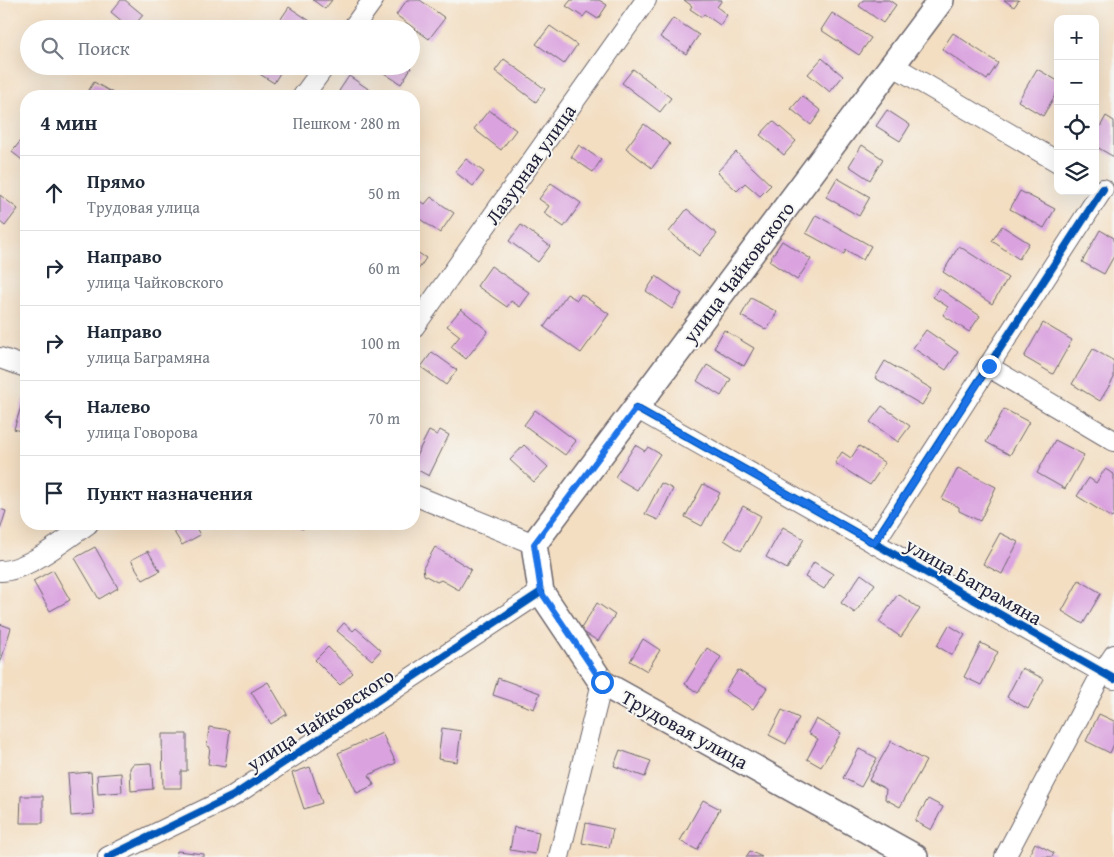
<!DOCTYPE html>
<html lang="ru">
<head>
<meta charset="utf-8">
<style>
	body { margin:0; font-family:"Gentium Book Plus",serif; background:#f6f6f7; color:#1f2937 }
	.controls { position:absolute; right:15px; top:15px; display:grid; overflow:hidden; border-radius:10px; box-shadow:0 5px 20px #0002 }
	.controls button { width:45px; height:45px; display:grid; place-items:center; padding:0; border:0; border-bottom:1px solid #e0e1e3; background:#fff; color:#1f2937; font:25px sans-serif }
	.stop { position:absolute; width:15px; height:15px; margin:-11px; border:4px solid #1a73e8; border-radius:50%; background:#fff }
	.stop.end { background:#1a73e8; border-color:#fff; box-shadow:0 1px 5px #0008 }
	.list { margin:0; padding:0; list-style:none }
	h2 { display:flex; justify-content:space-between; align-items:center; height:65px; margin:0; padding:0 20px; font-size:21px }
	h2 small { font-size:16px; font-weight:400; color:#747a83 }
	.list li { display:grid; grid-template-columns:32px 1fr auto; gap:15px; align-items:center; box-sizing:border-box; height:75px; padding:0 20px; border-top:1px solid #e0e1e3 }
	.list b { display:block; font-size:19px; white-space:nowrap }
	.list p { margin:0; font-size:16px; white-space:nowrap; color:#747a83 }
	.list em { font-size:16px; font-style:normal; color:#747a83 }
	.icon { flex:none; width:28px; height:28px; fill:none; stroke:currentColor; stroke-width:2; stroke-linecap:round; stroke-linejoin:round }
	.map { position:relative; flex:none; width:1114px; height:857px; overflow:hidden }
	.search { position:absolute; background:#fff; box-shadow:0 5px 20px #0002; left:20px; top:20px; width:400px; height:55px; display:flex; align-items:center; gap:12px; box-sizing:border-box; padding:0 18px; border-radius:28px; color:#747a83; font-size:19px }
	.panel { position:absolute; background:#fff; box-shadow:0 5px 20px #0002; left:20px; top:90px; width:400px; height:440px; border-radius:20px }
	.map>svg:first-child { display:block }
</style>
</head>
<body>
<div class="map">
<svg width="1114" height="857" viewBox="0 0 1114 857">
	<rect width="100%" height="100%" fill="#f6f6f2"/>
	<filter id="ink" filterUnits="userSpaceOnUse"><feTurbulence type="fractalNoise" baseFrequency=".02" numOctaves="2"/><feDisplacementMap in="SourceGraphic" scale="10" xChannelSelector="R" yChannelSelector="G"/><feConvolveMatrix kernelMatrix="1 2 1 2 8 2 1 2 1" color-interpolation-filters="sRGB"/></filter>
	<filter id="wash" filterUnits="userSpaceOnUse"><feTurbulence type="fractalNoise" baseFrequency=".0096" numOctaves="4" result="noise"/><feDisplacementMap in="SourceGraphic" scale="20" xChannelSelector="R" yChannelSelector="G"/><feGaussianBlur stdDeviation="1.12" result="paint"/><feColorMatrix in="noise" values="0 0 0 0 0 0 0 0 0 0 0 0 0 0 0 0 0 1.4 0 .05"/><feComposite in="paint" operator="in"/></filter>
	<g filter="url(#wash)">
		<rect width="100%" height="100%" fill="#f3dec2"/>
		<g id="blocks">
			<g fill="#daa2df">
				<polygon points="121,0 125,0 143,15 131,29 111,12"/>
				<polygon points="313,0 332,0 325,9"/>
				<polygon points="407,0 420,0 445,18 429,39 396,15"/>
				<polygon points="571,0 599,0 607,5 598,19 587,12 583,17 566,6"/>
				<polygon points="684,0 722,0 717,7 727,15 720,25 704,14 702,17 690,9 692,6"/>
				<polygon points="863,0 889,0 896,5 883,23 859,6"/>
				<polygon points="1004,0 1019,0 1014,7"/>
				<polygon points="289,7 313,23 309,29 274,29"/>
				<polygon points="832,13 871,38 859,55 821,30"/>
				<polygon points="673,18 699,35 686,54 660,37"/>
				<polygon points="550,26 577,45 564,64 536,44"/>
				<polygon points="953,33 998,63 987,80 942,49"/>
				<polygon points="822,58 843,76 830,92 808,74"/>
				<polygon points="504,59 545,89 536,102 495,71"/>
				<polygon points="247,66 284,66 274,83"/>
				<polygon points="381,66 409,66 411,68 401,84 379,70"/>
				<polygon points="633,69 671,98 660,112 622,83"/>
				<polygon points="1037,69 1058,81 1058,90 1043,116 1018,101"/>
				<polygon points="349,76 379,96 347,96 339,91"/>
				<polygon points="94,82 118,96 85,96"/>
				<polygon points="802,96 821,111 811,125 791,109"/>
				<polygon points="489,110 516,130 501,150 474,129"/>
				<polygon points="887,110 910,125 900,141 876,126"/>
				<polygon points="1106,116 1114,121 1114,157 1095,146 1095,136"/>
				<polygon points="773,121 796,141 784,155 760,135"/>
				<polygon points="644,124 670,144 652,168 626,148"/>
				<polygon points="25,135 26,136 26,163 12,152"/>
				<polygon points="579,145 601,160 593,172 571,157"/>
				<polygon points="862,145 883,159 870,180 849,166"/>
				<polygon points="736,152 771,185 760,196 745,183 737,191 717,172"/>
				<polygon points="466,159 484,172 473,186 455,172"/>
				<polygon points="837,178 870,197 859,216 826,197"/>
				<polygon points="551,183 581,203 564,227 544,213 549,206 539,199"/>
				<polygon points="1020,191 1055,209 1044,228 1010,209"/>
				<polygon points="0,195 18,209 5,226 0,222"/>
				<polygon points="431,197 454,213 440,233 414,215 414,201 416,198 425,204"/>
				<polygon points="687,209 717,234 699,256 669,232"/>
				<polygon points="816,215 871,246 863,260 846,250 844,254 806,233"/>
				<polygon points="521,225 550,246 538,262 509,241"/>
				<polygon points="1002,226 1029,243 1019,259 992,241"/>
				<polygon points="1100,230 1114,238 1114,256 1104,274 1082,262"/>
				<polygon points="782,241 811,259 797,280 769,261"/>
				<polygon points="959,246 1008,278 992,304 943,272"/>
				<polygon points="414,250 426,258 414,276"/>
				<polygon points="491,266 530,293 520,307 511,301 507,307 477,286"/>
				<polygon points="656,276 682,294 672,309 646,291"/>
				<polygon points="939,288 980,316 969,332 943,315 948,307 933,297"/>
				<polygon points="567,294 577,300 581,294 609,314 581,353 544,327"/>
				<polygon points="751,298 777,312 767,330 741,316"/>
				<polygon points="461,309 488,331 466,359 451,347 460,336 447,326"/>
				<polygon points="1043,323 1072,340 1053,374 1024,357"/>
				<polygon points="724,330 754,348 744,366 714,348"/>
				<polygon points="926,330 958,352 946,370 913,348"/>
				<polygon points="1093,349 1114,361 1114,378 1100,401 1072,384"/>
				<polygon points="432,352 457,370 446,385 421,367"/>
				<polygon points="885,361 932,389 922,405 875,378"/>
				<polygon points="707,365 731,379 721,396 697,381"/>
				<polygon points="24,397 26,398 26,433 14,429"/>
				<polygon points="882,406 910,426 898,442 870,422"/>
				<polygon points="1004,409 1029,422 1010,455 986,442"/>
				<polygon points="535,410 576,441 565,455 524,425"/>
				<polygon points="440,430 449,435 429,476 414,468 414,460 429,431 437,435"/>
				<polygon points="1055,440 1084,455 1065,489 1037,473"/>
				<polygon points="524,445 548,467 534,482 510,460"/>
				<polygon points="635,445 645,451 648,447 660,454 637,490 615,477"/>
				<polygon points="859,446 885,463 870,485 835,463 842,452 851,458"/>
				<polygon points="958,468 996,487 980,521 959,511 959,507 942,499"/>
				<polygon points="1105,469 1114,474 1114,515 1112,518 1077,496 1089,478 1096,483"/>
				<polygon points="661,483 673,489 658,520 645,514"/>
				<polygon points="703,484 720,493 702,526 685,517"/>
				<polygon points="743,506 761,516 741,551 724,540"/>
				<polygon points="0,509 6,511 0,530"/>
				<polygon points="169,524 194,524 200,535 182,545"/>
				<polygon points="290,524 306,524 303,529"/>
				<polygon points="783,527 804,539 787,569 766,557"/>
				<polygon points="1000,533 1018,542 1002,574 983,564"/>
				<polygon points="95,547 118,588 99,599 75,558"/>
				<polygon points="435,547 471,569 459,590 441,580 437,582 424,575 423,568"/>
				<polygon points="148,551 160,571 143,580 131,560"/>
				<polygon points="814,562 833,574 824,589 805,577"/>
				<polygon points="53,570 70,600 50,611 33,581"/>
				<polygon points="861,574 875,584 855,613 841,603"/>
				<polygon points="1079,580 1101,593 1083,624 1062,611"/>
				<polygon points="898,594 920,609 901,637 879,622"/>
				<polygon points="597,603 615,615 598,641 580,630"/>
				<polygon points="344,623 353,631 356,628 381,650 372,660 337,631"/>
				<polygon points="0,624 11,628 0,664"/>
				<polygon points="949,625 965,635 952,655 937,646"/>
				<polygon points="643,639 660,650 647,671 630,661"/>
				<polygon points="981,643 998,652 981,685 964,677"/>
				<polygon points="328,647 353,673 340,685 315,660"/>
				<polygon points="707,648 721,657 698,693 685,684"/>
				<polygon points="1022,668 1044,679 1028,709 1007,697"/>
				<polygon points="738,670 767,688 753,709 725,691"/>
				<polygon points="498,678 540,693 534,709 493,695"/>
				<polygon points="268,682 287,714 271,724 251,692"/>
				<polygon points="782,710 799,718 786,744 769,735"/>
				<polygon points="1099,714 1114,721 1114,744 1110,753 1086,741"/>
				<polygon points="816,719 841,733 821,767 807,759 818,739 808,733"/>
				<polygon points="209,727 230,730 225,767 208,764 210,747 207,746"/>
				<polygon points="442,728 461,731 457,762 438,759"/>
				<polygon points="382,733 396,763 369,775 374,785 357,793 338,753"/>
				<polygon points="162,734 187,734 187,771 181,771 181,788 163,788"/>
				<polygon points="891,741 926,761 900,807 885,799 886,789 869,780"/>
				<polygon points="859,749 877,758 861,787 843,778"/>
				<polygon points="620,750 651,761 645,777 614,766"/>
				<polygon points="151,763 153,789 131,791 130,768 133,764"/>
				<polygon points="310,767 322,803 304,809 292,773"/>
				<polygon points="91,772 94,814 71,816 68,774"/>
				<polygon points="121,773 122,792 98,794 97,775"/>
				<polygon points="21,796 43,796 43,823 20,823"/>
				<polygon points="928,799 943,807 931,830 915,821"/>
				<polygon points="703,800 720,809 697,850 680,841"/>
				<polygon points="586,823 613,829 609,848 582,843"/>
				<polygon points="514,827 539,832 535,854 510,850"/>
				<polygon points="1035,843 1054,853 1052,857 1028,857"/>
				<polygon points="177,851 204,854 204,857 176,857"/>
				<polygon points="750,851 762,857 746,857"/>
			</g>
		</g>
	</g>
	<g filter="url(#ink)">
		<use href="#blocks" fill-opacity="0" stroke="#6b646a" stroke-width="1"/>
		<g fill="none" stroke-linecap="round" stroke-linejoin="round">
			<g stroke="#6b646a" stroke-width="22">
				<g id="minor">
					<polyline points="352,29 373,0"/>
					<polyline points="892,65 1058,162"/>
					<polyline points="303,96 325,66"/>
					<polyline points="414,327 646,0"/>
					<polyline points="0,358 26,367"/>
					<polyline points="989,367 1114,441"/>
					<polyline points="636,408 1114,679"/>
					<polyline points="414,495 534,544"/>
					<polyline points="874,543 1103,189"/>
					<path d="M0,571C27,571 66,539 88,524"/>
					<polyline points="108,857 233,796 541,592"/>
					<polyline points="559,857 602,683"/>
					<polyline points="1005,857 1102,673 1114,655"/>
				</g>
			</g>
			<g stroke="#6b646a" stroke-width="28">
				<polyline id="major" points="915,857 602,683 541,592 534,544 941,0"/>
			</g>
			<use href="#minor" stroke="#fff" stroke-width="20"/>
			<use href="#major" stroke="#fff" stroke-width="25"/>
			<g stroke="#f6f6f2" stroke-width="11">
				<g id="cycleway">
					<polyline points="636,408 1114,679"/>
					<polyline points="874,543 1103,189"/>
					<polyline points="108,857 233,796 541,592"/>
				</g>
			</g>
			<use href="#cycleway" stroke="#0057b8" stroke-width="8"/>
		</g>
	</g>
	<g fill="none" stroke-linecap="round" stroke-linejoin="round" filter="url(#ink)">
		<polyline stroke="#1a73e8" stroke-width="6" points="602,682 541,592 534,544 636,408 874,543 989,366"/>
	</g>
	<g text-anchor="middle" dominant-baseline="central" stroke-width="4" stroke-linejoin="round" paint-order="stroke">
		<g font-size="20" fill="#22223b" stroke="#f6f6f2">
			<text transform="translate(530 164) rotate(-55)">Лазурная улица</text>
			<text transform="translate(738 272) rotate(-53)">улица Чайковского</text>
			<text transform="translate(974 581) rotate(30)">улица Баграмяна</text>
			<text transform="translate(320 719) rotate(-33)">улица Чайковского</text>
			<text transform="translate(685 729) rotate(29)">Трудовая улица</text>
		</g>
	</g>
</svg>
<div class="controls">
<button>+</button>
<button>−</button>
<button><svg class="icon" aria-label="locate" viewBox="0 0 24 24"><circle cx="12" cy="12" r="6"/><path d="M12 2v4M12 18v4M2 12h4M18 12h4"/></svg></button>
<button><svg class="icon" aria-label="layers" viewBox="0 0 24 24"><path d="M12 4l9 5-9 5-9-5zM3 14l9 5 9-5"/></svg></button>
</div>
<div class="stop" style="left:602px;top:682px"></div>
<div class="stop end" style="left:989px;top:366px"></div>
<div class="search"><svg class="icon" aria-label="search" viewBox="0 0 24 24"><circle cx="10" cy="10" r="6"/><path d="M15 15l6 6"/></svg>Поиск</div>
<section class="panel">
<h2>4 мин<small>Пешком · 280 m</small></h2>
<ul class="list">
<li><svg class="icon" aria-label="ahead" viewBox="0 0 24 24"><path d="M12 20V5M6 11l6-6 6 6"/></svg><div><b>Прямо</b><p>Трудовая улица</p></div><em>50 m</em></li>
<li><svg class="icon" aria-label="right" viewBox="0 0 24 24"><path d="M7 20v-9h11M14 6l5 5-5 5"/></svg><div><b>Направо</b><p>улица Чайковского</p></div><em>60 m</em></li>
<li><svg class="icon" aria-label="right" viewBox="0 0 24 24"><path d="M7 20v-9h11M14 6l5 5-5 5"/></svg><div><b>Направо</b><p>улица Баграмяна</p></div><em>100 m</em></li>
<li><svg class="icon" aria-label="left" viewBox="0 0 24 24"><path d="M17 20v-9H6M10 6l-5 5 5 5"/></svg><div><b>Налево</b><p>улица Говорова</p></div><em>70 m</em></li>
<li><svg class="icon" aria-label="arrive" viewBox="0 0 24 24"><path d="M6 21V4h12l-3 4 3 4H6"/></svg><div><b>Пункт назначения</b></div></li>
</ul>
</section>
</div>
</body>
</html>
